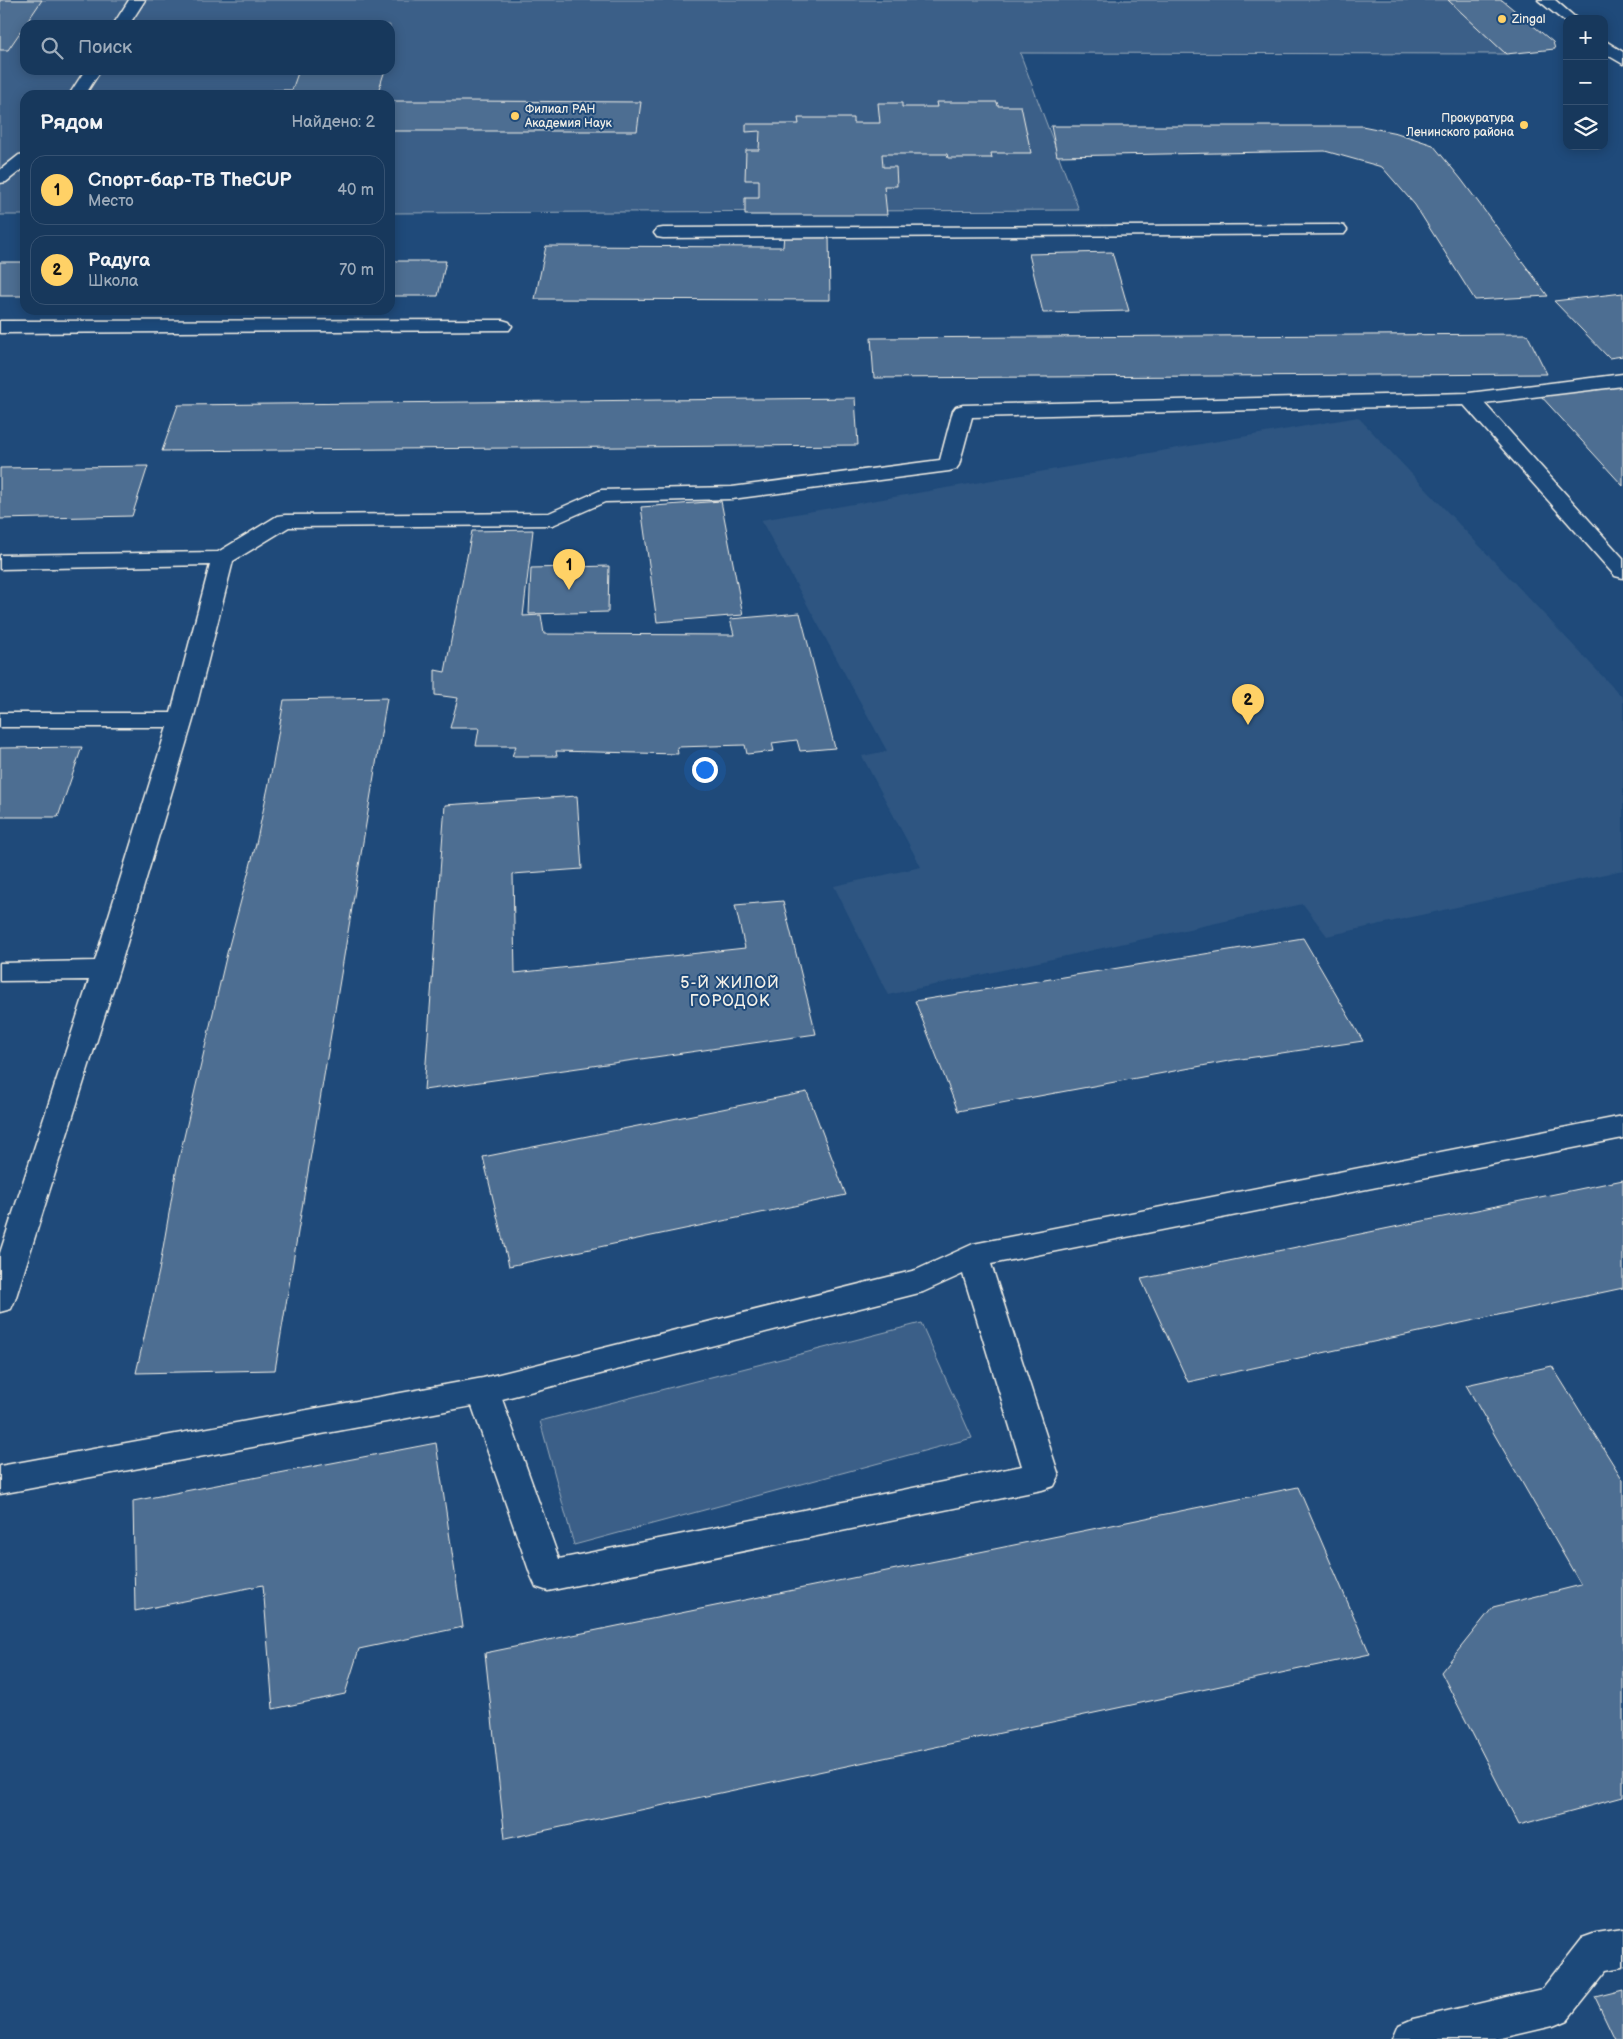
<!DOCTYPE html>
<html lang="ru">
<head>
<meta charset="utf-8">
<style>
	body { margin:0; font-family:"Balsamiq Sans",sans-serif; background:#203f62; color:#f1f3f6 }
	.controls { position:absolute; right:15px; top:15px; display:grid; overflow:hidden; border-radius:10px; box-shadow:0 2px 12px #0003 }
	.controls button { width:45px; height:45px; display:grid; place-items:center; padding:0; border:0; border-bottom:1px solid #365272; background:#17385c; color:#f1f3f6; font:25px sans-serif }
	.you { position:absolute; left:704px; top:769px; width:18px; height:18px; margin:-12px; border:4px solid #fff; border-radius:50%; background:#1a73e8; box-shadow:0 0 0 8px #1a73e833 }
	.badge { display:grid; place-items:center; width:32px; height:32px; border-radius:50%; background:#ffd166; color:#111; font-size:16px; font-weight:700 }
	.pin { position:absolute; translate:-50% -41px; filter:drop-shadow(0 1px 2px #0008) }
	.pin::after { content:''; position:absolute; top:26px; width:18px; height:15px; background:inherit; clip-path:polygon(0 0,100% 0,50% 100%) }
	.list { margin:0; padding:0; list-style:none }
	h2 { display:flex; justify-content:space-between; align-items:center; height:65px; margin:0; padding:0 20px; font-size:21px }
	h2 small { font-size:16px; font-weight:400; color:#9eacbb }
	.list li { display:grid; grid-template-columns:32px 1fr auto; gap:15px; align-items:center; box-sizing:border-box; height:70px; margin:0 10px 10px; padding:0 10px; border:1px solid #365272; border-radius:15px }
	.list b { display:block; font-size:19px; white-space:nowrap }
	.list p { margin:0; font-size:16px; white-space:nowrap; color:#9eacbb }
	.list em { font-size:16px; font-style:normal; color:#9eacbb }
	.icon { flex:none; width:28px; height:28px; fill:none; stroke:currentColor; stroke-width:2; stroke-linecap:round; stroke-linejoin:round }
	.map { position:relative; flex:none; width:1623px; height:2039px; overflow:hidden }
	.search { position:absolute; background:#17385c; box-shadow:0 2px 12px #0003; left:20px; top:20px; width:375px; height:55px; display:flex; align-items:center; gap:12px; box-sizing:border-box; padding:0 18px; border-radius:15px; color:#9eacbb; font-size:19px }
	.panel { position:absolute; background:#17385c; box-shadow:0 2px 12px #0003; left:20px; top:90px; width:375px; height:225px; border-radius:15px }
	.map>svg:first-child { display:block }
</style>
</head>
<body>
<div class="map">
<svg width="1623" height="2039" viewBox="0 0 1623 2039">
	<rect width="100%" height="100%" fill="#1f4a7a"/>
	<filter id="ink" filterUnits="userSpaceOnUse"><feTurbulence type="fractalNoise" baseFrequency=".02" numOctaves="2"/><feDisplacementMap in="SourceGraphic" scale="10" xChannelSelector="R" yChannelSelector="G"/><feConvolveMatrix kernelMatrix="1 2 1 2 8 2 1 2 1" color-interpolation-filters="sRGB"/></filter>
	<g filter="url(#ink)">
		<polygon fill="#2d5581" points="1358,417 1623,698 1623,870 1327,936 1303,904 888,995 834,886 921,867 862,756 887,751 761,520"/>
		<g fill="#3a5f88" stroke="#97a8b8" fill-rule="evenodd">
			<path d="M0,0H1448L1506,54L1020,53L1079,210L390,213V95H25V215H0ZM25,25H390V70H25Z"/>
			<polygon points="921,1323 972,1438 574,1545 540,1421"/>
		</g>
		<g fill="#4d6e92" stroke="#f4f1e8">
			<polygon points="0,0 42,0 8,50 0,50"/>
			<polygon points="1448,0 1502,0 1553,42 1555,49 1506,54"/>
			<polygon points="299,70 385,70 377,95 271,95 273,90 292,90"/>
			<polygon points="390,101 465,101 641,102 637,131 390,131"/>
			<polygon points="936,102 997,102 998,106 1021,106 1031,153 991,153 992,158 948,158 947,154 882,154 883,167 896,167 897,186 884,186 887,215 745,215 745,198 759,198 759,180 745,180 746,150 759,150 760,131 746,132 746,124 799,124 798,118 853,118 853,123 880,123 878,103 902,103 902,107 937,107"/>
			<polygon points="1051,126 1362,126 1397,133 1433,145 1461,179 1548,296 1475,300 1415,205 1382,167 1325,151 1057,156"/>
			<polygon points="784,234 829,234 830,300 535,299 546,246 783,247"/>
			<polygon points="1112,252 1129,311 1043,313 1029,254"/>
			<polygon points="390,261 446,261 438,296 390,296"/>
			<rect x="0" y="262" width="25" height="34"/>
			<polygon points="1623,293 1623,356 1609,358 1554,301"/>
			<polygon points="1527,334 1547,374 874,378 871,338"/>
			<polygon points="1623,384 1623,486 1540,395"/>
			<polygon points="855,398 858,445 162,451 178,405"/>
			<polygon points="148,466 132,516 0,519 0,468"/>
			<polygon points="721,501 743,615 657,622 641,507"/>
			<polygon points="533,530 523,616 541,615 544,634 734,635 730,619 800,613 835,748 800,751 797,740 772,743 774,751 747,754 745,745 677,747 678,754 556,751 557,756 512,756 516,746 476,746 479,728 450,728 458,698 435,695 435,670 445,672 472,531"/>
			<polygon points="609,566 608,612 529,614 531,568"/>
			<polygon points="387,698 275,1370 136,1373 159,1271 177,1167 227,953 256,844 273,764 284,700"/>
			<polygon points="82,747 58,817 0,817 0,748"/>
			<polygon points="577,796 582,869 513,874 515,973 745,948 735,905 783,901 816,1034 424,1090 445,805"/>
			<polygon points="1303,938 1363,1041 1234,1060 958,1111 915,1001"/>
			<polygon points="807,1092 846,1195 509,1266 483,1157"/>
			<polygon points="1623,1180 1623,1288 1188,1382 1141,1279"/>
			<polygon points="1552,1366 1623,1480 1623,1797 1519,1825 1441,1672 1493,1607 1581,1585 1466,1385"/>
			<polygon points="436,1443 463,1627 359,1649 345,1694 273,1709 263,1585 135,1611 133,1501"/>
			<polygon points="1298,1487 1370,1654 505,1839 485,1653"/>
			<polygon points="1623,1990 1623,2039 1615,2039 1595,1997"/>
		</g>
		<g fill="none" stroke-linecap="round" stroke-linejoin="round">
			<g stroke="#f4f1e8" stroke-width="3">
				<g id="minor">
					<polygon points="129,0 145,0 129,25 113,25"/>
					<polygon points="85,70 101,70 85,95 69,95"/>
					<polygon points="25,154 25,167 6,182 0,183 0,170 19,155"/>
					<polygon points="1338,225 1344,226 1347,230 1344,234 663,238 657,237 654,233 657,229 663,228"/>
					<polygon points="502,320 509,322 512,326 509,330 0,333 0,321"/>
					<polygon points="1623,374 1623,386 1484,403 1623,558 1623,578 1615,576 1464,405 972,417 959,465 956,469 949,471 732,499 605,502 553,525 289,527 233,561 193,720 119,970 15,1300 11,1309 0,1312 0,1253 89,980 0,981 0,963 95,961 167,727 0,727 0,713 171,713 210,565 0,569 0,555 218,552 277,516 285,515 549,513 601,490 732,487 940,460 953,411 956,407 963,405 1469,393"/>
					<path d="M1623,1116V1138L991,1264L1059,1476L1054,1486L1042,1490L548,1591L536,1587L531,1576L472,1406L0,1494V1466L483,1378L916,1270L973,1244ZM963,1274L1022,1466L559,1559L502,1399L923,1292Z"/>
					<polygon points="1623,1929 1623,1967 1607,1970 1567,2020 1553,2026 1497,2039 1393,2039 1399,2025 1413,2019 1542,1989 1582,1938 1596,1933"/>
				</g>
			</g>
			<g stroke="#f4f1e8" stroke-width="3">
				<g id="major">
					<polygon points="1538,0 1555,0 1577,19 1567,19 1567,23 1565,22"/>
					<polygon points="1604,40 1623,52 1623,64 1604,53"/>
				</g>
			</g>
			<use href="#minor" fill="#1f4a7a" fill-rule="evenodd"/>
			<use href="#major" fill="#1f4a7a" fill-rule="evenodd"/>
		</g>
	</g>
	<g fill="#ffd166" stroke="#1f4a7a" stroke-width="2">
		<circle cx="1502" cy="19" r="5"/>
		<circle cx="515" cy="116" r="5"/>
		<circle cx="1524" cy="125" r="5"/>
	</g>
	<g text-anchor="middle" dominant-baseline="central" stroke-width="4" stroke-linejoin="round" paint-order="stroke">
		<g font-size="12" fill="#f4f1e8" stroke="#1f4a7a" text-anchor="start">
			<text x="1512" y="19">Zingal</text>
			<text x="525" y="109">Филиал РАН<tspan x="525" dy="14">Академия Наук</tspan></text>
			<text x="1514" y="118" text-anchor="end">Прокуратура<tspan x="1514" dy="14">Ленинского района</tspan></text>
		</g>
		<g font-size="16" letter-spacing="1" fill="#f4f1e8" stroke="#1f4a7a">
			<text x="730" y="983">5-Й ЖИЛОЙ<tspan x="730" dy="18">ГОРОДОК</tspan></text>
		</g>
	</g>
</svg>
<div class="controls">
<button>+</button>
<button>−</button>
<button><svg class="icon" aria-label="layers" viewBox="0 0 24 24"><path d="M12 4l9 5-9 5-9-5zM3 14l9 5 9-5"/></svg></button>
</div>
<div class="you"></div>
<div class="pin badge" style="left:569px;top:590px">1</div>
<div class="pin badge" style="left:1248px;top:725px">2</div>
<div class="search"><svg class="icon" aria-label="search" viewBox="0 0 24 24"><circle cx="10" cy="10" r="6"/><path d="M15 15l6 6"/></svg>Поиск</div>
<section class="panel">
<h2>Рядом<small>Найдено: 2</small></h2>
<ul class="list">
<li><span class="badge">1</span><div><b>Спорт-бар-ТВ TheCUP</b><p>Место</p></div><em>40 m</em></li>
<li><span class="badge">2</span><div><b>Радуга</b><p>Школа</p></div><em>70 m</em></li>
</ul>
</section>
</div>
</body>
</html>
